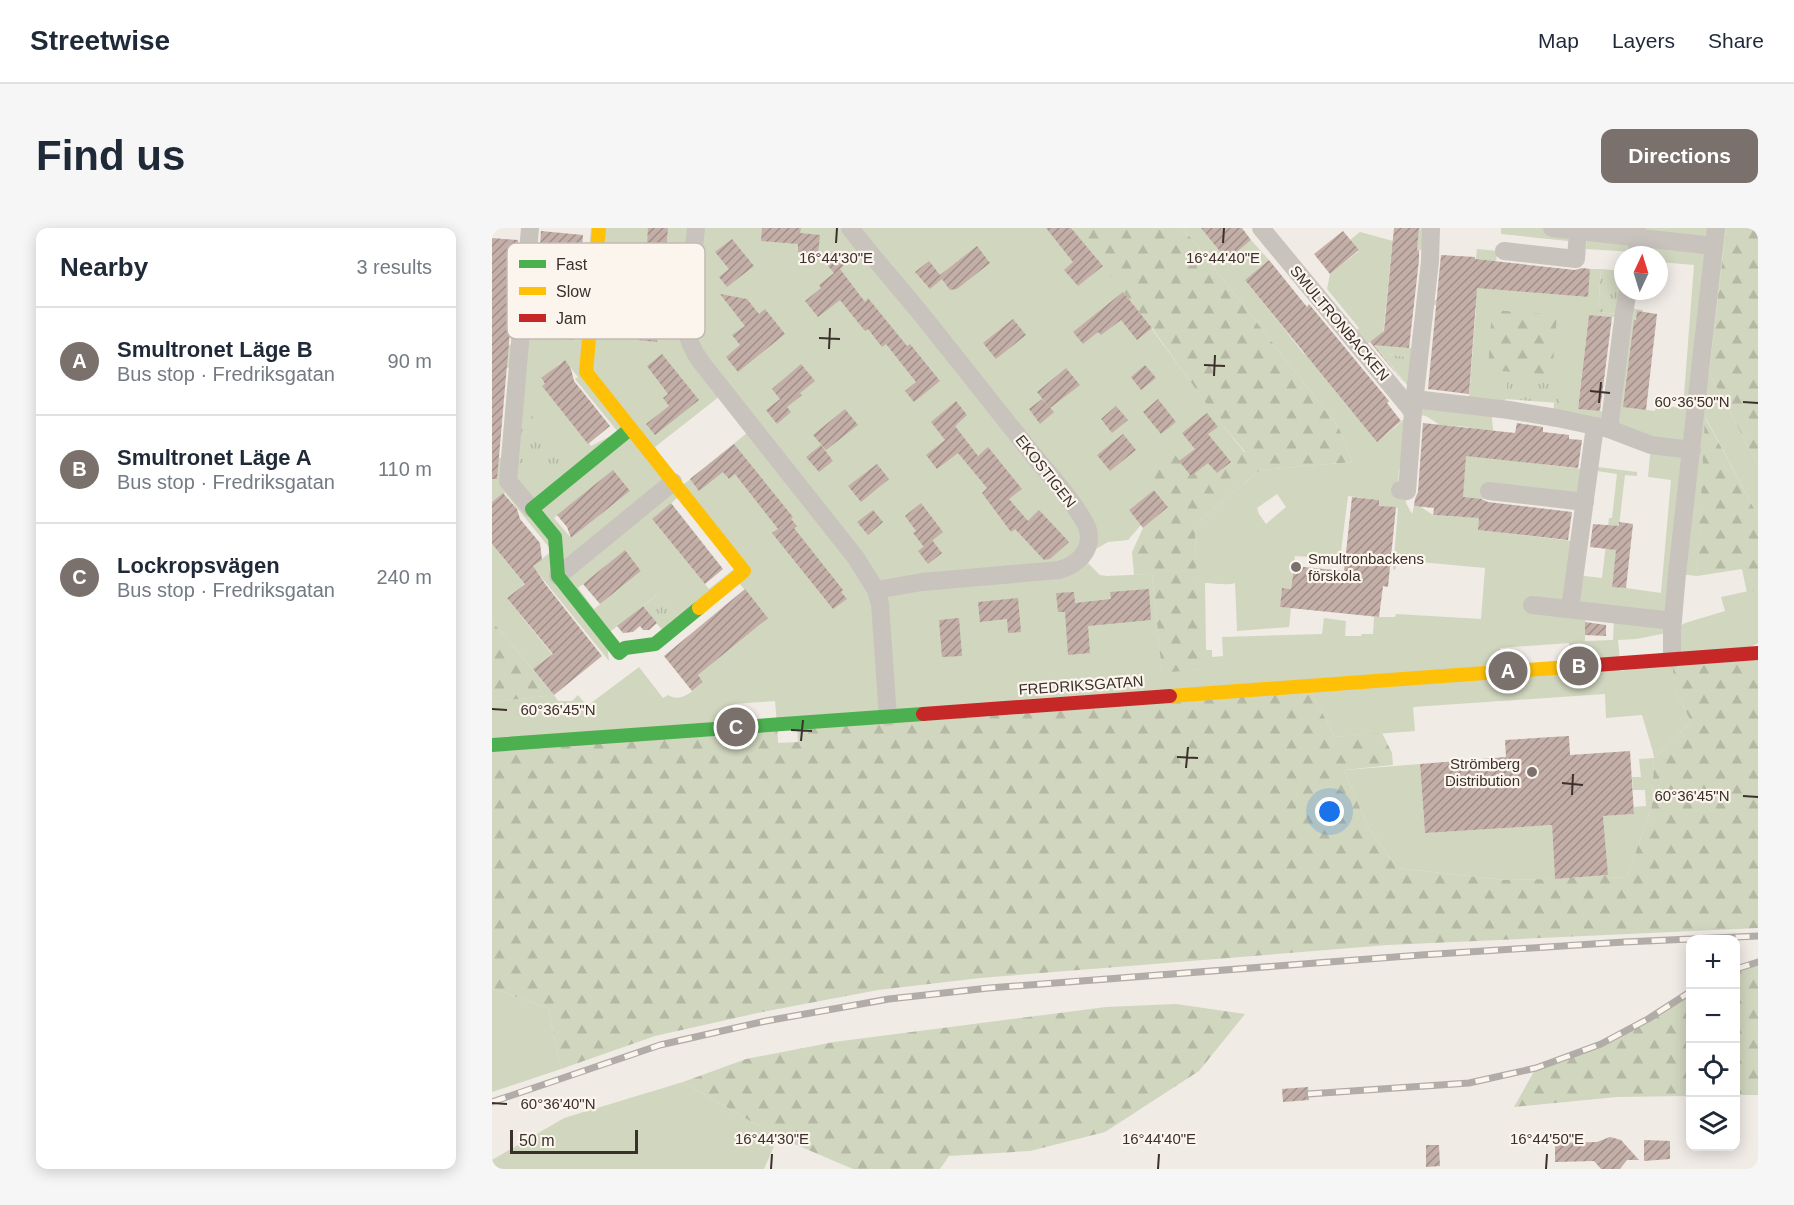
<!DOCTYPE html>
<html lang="en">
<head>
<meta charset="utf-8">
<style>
	body { margin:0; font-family:Helvetica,sans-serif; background:#f6f6f7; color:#1f2937 }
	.controls { position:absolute; right:18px; bottom:18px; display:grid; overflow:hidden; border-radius:12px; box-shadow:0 3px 15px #0003 }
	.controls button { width:54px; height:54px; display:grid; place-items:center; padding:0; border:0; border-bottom:2px solid #e0e1e3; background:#fff; color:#1f2937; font:30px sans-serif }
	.compass { position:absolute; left:1122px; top:18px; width:54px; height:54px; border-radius:50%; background:#fff; box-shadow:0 3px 15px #0003; rotate:4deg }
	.scale { position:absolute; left:18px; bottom:15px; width:128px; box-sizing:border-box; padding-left:6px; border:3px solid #3b302b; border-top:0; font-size:16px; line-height:21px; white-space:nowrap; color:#3b302b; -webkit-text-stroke:4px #fbf5ee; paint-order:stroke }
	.you { position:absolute; left:838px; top:584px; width:21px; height:21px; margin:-15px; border:4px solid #fff; border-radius:50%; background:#1a73e8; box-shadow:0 0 0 9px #1a73e833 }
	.badge { display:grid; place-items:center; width:39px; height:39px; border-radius:50%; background:#7a716c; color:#fff; font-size:20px; font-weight:700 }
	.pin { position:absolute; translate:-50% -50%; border:3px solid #fff; box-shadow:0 2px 6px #0006 }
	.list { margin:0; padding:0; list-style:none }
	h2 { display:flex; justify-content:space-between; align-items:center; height:78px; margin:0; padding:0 24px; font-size:26px }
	h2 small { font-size:20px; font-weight:400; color:#747a83 }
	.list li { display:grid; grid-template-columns:39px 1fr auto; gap:18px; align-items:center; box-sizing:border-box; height:108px; padding:0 24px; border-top:2px solid #e0e1e3 }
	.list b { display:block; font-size:22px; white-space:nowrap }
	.list p { margin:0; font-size:20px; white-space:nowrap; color:#747a83 }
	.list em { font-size:20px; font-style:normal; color:#747a83 }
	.icon { flex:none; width:33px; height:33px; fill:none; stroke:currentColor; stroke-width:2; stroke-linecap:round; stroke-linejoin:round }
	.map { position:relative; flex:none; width:1266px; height:941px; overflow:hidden; border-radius:12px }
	header { display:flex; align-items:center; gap:36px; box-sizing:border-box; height:84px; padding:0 30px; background:#fff; border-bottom:2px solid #e0e1e3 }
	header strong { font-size:28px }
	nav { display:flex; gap:33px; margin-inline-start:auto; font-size:21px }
	.intro { display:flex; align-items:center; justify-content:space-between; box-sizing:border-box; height:144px; padding:0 36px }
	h1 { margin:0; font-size:42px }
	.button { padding:15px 27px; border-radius:12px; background:#7a716c; color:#fff; font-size:21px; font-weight:700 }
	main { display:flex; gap:36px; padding:0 36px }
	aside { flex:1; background:#fff; border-radius:12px; box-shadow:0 3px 15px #0003 }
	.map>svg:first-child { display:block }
</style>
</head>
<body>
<header>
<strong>Streetwise</strong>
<nav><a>Map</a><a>Layers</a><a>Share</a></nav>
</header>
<div class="intro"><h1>Find us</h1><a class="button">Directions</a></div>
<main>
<aside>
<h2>Nearby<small>3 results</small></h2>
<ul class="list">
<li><span class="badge">A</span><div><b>Smultronet Läge B</b><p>Bus stop · Fredriksgatan</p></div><em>90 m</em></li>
<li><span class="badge">B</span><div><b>Smultronet Läge A</b><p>Bus stop · Fredriksgatan</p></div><em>110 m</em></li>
<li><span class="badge">C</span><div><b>Lockropsvägen</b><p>Bus stop · Fredriksgatan</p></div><em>240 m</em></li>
</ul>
</aside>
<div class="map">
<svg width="1266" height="941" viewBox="0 0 1266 941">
	<defs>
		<pattern id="forest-firs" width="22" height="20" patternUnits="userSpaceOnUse" patternTransform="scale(1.5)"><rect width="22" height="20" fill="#d1d6bf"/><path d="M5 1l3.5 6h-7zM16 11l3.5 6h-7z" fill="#b4b8a4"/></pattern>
		<pattern id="park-tufts" width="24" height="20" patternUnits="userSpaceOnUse" patternTransform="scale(1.5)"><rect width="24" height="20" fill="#d1d6bf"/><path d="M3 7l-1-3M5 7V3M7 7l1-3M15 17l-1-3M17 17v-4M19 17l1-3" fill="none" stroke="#b4b8a4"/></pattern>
		<pattern id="building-hatch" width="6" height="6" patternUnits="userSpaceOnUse" patternTransform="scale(1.5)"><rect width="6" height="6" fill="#c3afa7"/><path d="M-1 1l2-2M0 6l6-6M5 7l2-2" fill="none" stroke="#a08f88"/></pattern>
	</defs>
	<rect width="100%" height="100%" fill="#f0ebe5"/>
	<g fill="#d1d6bf" fill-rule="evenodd">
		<path d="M99,0H580L581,3C644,72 694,152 753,225L725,245L699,248L691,239L637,282L649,297L636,312L616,314L590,329L608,347L615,348L660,346L670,444L706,441L703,297L768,242L860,234L847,200L691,0H709L735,31L759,12L777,32L753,52L812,126L837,106L885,213C901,201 918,191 922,171L999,179L1001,202L998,230L1091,241L1098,238L1145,244V248L1133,247L1120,358L1169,365L1179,252L1156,249L1159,217L1117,200L1137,80L1151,82L1140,180L1163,183L1164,177L1191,180L1202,37L1167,34V27H1150L1142,24L1094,21L1095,4L1077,2L1076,13L1009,6V0H1234L1217,145L1266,237V288L1214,190L1205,348L1186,346L1181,403L1193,395L1233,383L1229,369L1266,361V415L1183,461L1199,494L1162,530L1160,578L1135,649L1116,650L1111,588L1142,586V579L1154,578L1153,562H1141L1140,549H1149L1147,531L1162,530L1161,524L1150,487L1114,490L1113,466L921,479L923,503L843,509L816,458L285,496L283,473L242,476L244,499L0,517V474L62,467L66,473H80L86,467L95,478L147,439L171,470L176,467C190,475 200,463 211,454L206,447L276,390L243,350L186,388L167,365L114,407L117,433L46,345L15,370L72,441L53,456L0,393V316L27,349L60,323L13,265L0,274V229L11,230L19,140L0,138V115L22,117L37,13L46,17L71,19L65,86H61L60,102L63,103V110L88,112ZM69,134L75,141L78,139L86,149L83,151L126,204L99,218L49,151ZM233,164L261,200L186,261L163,219ZM928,187L934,188L948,197L976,199L969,289L941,287L929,279L922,278L920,286L914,275V270H905L907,241H917ZM1098,242L1125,246L1120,290H1117L1110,350L1084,347L1081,313L986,302L990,271L1093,274ZM138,263L79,310L62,290L74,280ZM190,266L247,337L217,361L160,291ZM785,266L794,279L774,296L767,286L765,280ZM856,268L887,272V278L906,280L901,341L903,342L906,332L993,340L989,391L904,386L903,389H882L881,406H870L869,408H853L854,393L832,390L830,406L730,409L731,428L720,429V422H714L713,355C723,355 733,358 743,355L745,403L797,399L799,380L788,379L790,360L799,361L803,328L848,331ZM133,323L149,343L102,381L86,360ZM1094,383L1122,392L1121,412L1093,413ZM1180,404V431L1129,443L1126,412L1144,411ZM1077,415L1079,438L1009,444L1008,420Z"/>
		<polygon points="927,0 939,0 931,22 900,20 890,117 921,120 927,131 896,126 893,130 879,113 869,121 858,108 867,100 835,61 838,46 867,23 858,12 868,4 901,13 925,15"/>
		<polygon points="985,21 1005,23 1002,61 1095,69 1098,41 1109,41 1106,84 1132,87 1131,90 1097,87 1086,180 1114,184 1112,199 1061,190 1062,175 1067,175 1015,152 1013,175 977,170 984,80 941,77 941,72 975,74 981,54"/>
		<polygon points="928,536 933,605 1060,597 1063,651 1012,652 905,640 876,599 852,542"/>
		<polygon points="0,760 56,780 69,841 0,864"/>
		<polygon points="191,854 286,909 272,941 6,941 0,938 0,932 72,890"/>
	</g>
	<g fill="url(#forest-firs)">
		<polygon points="580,0 691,0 847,200 860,234 768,242 703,297 707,441 670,445 660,346 642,347 640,324 651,300 676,279 651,248 681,224 699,248 716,235 725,245 753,224 721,185 660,100 598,22 596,22 581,3"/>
		<polygon points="1234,0 1266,0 1266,237 1217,145"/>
		<polygon points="1000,82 1065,87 1060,147 996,142"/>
		<polygon points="1213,189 1266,288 1266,361 1255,365 1250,341 1205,348"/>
		<polygon points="0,393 62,467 0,474"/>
		<polygon points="1266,425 1266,700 896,717 488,750 386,762 270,784 163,808 69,841 56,780 0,760 0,517 285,496 286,515 306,514 305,495 816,458 843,509 890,505 900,525 901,537 852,542 876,599 905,640 1012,652 1063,651 1116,647 1116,650 1135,649 1160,578 1162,530 1199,494 1183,461 1180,431"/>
		<polygon points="1266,738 1266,867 1244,867 1244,742"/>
		<polygon points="1198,764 1198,868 1125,869 1022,879 1044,840 1109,816 1156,791"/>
		<polygon points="684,776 753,786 707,843 613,904 538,923 457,928 448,941 361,941 286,909 191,854 254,831 342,814 614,779"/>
	</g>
	<g fill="url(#park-tufts)">
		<polygon points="1109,41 1131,43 1131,63 1125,86 1106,84"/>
		<polygon points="895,126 927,131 924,157 915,157 893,130"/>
		<polygon points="1015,152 1069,156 1067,175 1013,171"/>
		<polygon points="24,173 72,220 71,239 18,234"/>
		<polygon points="164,360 186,388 170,402 151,378 167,365"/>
	</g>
	<g fill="url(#building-hatch)">
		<polygon points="156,0 176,0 165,114 146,112 153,34 146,33 148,15 155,16"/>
		<polygon points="270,0 309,0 308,5 328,7 326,26 306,24 306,16 269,13"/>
		<polygon points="554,0 579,0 611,38 586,58 572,42 581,34"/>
		<polygon points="709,0 750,0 759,12 735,32"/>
		<polygon points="902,0 927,0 925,22 927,22 927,32 917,120 882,117 913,156 878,114 892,103"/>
		<polygon points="49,3 91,7 82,112 63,110 63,103 60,102 61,86 65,86 71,19 48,17"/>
		<polygon points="851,3 867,22 838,46 822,26"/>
		<polygon points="0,10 26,12 5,251 0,251"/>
		<polygon points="240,11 262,38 235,59 227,49 237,41 223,24"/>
		<polygon points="485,18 498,35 465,61 458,62 450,51 438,61 423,44 437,33 448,47"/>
		<polygon points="343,22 354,35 348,41 373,74 376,70 415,118 418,116 448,153 422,174 413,163 424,154 394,116 390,119 376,101 373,103 348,72 326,89 313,73 329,60 327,57 342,45 331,32"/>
		<polygon points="949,27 983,29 983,31 1083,42 1090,40 1098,41 1096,69 985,60 977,166 936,161"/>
		<polygon points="777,32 815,79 817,76 897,173 895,175 909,193 885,214 753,52"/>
		<polygon points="631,64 660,100 645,112 629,92 609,107 606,104 591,116 581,104"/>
		<polygon points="228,66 255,71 267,86 273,81 293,106 246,144 234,129 248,117 240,107 253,98"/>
		<polygon points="1145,83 1165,86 1154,182 1131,179 1142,92 1144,92"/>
		<polygon points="1097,87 1120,89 1108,183 1086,181"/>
		<polygon points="521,91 534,107 504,131 491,115"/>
		<polygon points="170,126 207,172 163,207 154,196 177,178 171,170 176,166 155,138"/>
		<polygon points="73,132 79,141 82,153 118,198 96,216 50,158 53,156 49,150"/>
		<polygon points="309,136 323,153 308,165 310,167 295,179 299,184 285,196 274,182 288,171 280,161"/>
		<polygon points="653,137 664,150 649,162 639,149"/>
		<polygon points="574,140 588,157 558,180 545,164"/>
		<polygon points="550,171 562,184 548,196 537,181"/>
		<polygon points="666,171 684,194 669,206 651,184"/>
		<polygon points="464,173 475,187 463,198 486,228 496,219 530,261 517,271 536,293 547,282 577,314 558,331 552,332 523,301 519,304 490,265 495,260 466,225 445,241 434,227 453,212 439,194"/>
		<polygon points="624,178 636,192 620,205 609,191"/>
		<polygon points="353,181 366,197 334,222 321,207"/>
		<polygon points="715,185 726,199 716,206 739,234 725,245 716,235 699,248 687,233 703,221 690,205"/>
		<polygon points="931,195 1023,205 1025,195 1051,199 1051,204 1077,207 1077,211 1090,212 1086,240 974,228 971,269 989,271 996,274 1080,284 1076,312 986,302 987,290 941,287 942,280 922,278 923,271 926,264"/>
		<polygon points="631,206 644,222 618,243 605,227"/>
		<polygon points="242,216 301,289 299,291 305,298 302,300 351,362 349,364 355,371 341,381 280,305 286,301 243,246 237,251 231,244 207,263 198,251"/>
		<polygon points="329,217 341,233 327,244 314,229"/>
		<polygon points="385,236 397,251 369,274 356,258"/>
		<polygon points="121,242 138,263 79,310 75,299 65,287"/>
		<polygon points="662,262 676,279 651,300 637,282"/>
		<polygon points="11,265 25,281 28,291 48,315 50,332 41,338 54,357 110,428 62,467 41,441 61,426 15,370 33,356 0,316 0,274"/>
		<polygon points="860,269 887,272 887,278 904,279 896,359 891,358 887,389 788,379 790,360 799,361 802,338 852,343"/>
		<polygon points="179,275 231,341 213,356 160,291"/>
		<polygon points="429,275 451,304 432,319 421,305 424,303 413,288"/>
		<polygon points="381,282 391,294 376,307 365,294"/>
		<polygon points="1127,294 1141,296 1134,360 1120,359 1124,322 1098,319 1101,296 1127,298"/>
		<polygon points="440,312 450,325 436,336 426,323"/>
		<polygon points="133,322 149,343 108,376 91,356"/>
		<polygon points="253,361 276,390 206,447 211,454 200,463 172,428"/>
		<polygon points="657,361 659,392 596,398 598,425 576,427 573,384 566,384 564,365 582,364 583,375 619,371 618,364"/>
		<polygon points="526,370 529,404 516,405 515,391 488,394 486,374"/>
		<polygon points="151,378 165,395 157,402 151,402 148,398 141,404 131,405 125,398"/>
		<polygon points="467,390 470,428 450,429 447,392"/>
		<polygon points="1093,394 1114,397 1114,408 1093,407"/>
		<polygon points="1077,508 1078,527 1138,523 1142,586 1111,588 1116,647 1063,651 1060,597 933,605 928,536 1014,529 1013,512"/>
		<polygon points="816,859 817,872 791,874 790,861"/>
		<polygon points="1118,909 1129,912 1147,932 1135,932 1128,941 1109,941 1102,933 1063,934 1063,915 1105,914"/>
		<polygon points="1152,912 1178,913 1178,931 1152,933"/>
		<polygon points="934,917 947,917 948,938 934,939"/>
	</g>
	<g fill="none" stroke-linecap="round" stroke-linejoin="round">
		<g stroke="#c9c3be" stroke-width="18">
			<polyline points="38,0 16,253 40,281"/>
			<path d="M204,0L194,99C196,113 201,123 209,134L364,330L384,362L388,376L396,489"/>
			<path d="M358,0C382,31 409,61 434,92C470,137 506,183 542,228C555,243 591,285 596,302C601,323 585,337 567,342L430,354L384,362"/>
			<polyline points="769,0 921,184"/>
			<polyline points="1060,0 1222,18"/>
			<polyline points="1143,0 1148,9 1144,27"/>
			<polyline points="1012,23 1084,31 1086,2"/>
			<polyline points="922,171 1017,182 1065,190 1117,201 1159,217 1200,222"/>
			<polyline points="1117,201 1132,84 1136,63"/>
			<polyline points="908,262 915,263 921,184 938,33 939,0"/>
			<polyline points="997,263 1093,274"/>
			<polyline points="66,348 181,254"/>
			<polyline points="1040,377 1181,393"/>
			<polyline points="1078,381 1103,198"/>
			<polyline points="1180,431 1180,403 1185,346 1224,0"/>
		</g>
		<g stroke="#4caf50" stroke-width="14">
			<polyline points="138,201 40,281 63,309 66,348 127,425 133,420 163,416 207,380"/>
			<polyline points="0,517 431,486"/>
		</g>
		<g stroke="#ffc107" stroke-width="14">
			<polyline points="107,0 94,144 252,343 207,380"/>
			<polyline points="678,468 1090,438"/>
		</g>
		<g stroke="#c62828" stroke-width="14">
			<polyline points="1090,438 1266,425"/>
			<polyline points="431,486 678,468"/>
		</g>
		<g stroke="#b1aca8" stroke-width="7">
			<g id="rail">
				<polyline points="1244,741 1266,734"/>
				<polyline points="816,866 977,855 1044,840 1109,816 1156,791 1198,764"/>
				<polyline points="0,874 168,817 274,793 397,771 497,760 929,727 1132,714 1266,708"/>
			</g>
		</g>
		<use href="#rail" stroke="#fbf5ee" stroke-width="4.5" stroke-dasharray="14" stroke-linecap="butt"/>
	</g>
	<path fill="none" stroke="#3b302b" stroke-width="2" d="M344,15L345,0M731,15L732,0M327,110L348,111M337,121L338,100M712,137L733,138M722,148L723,127M1098,163L1118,165M1251,174L1266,175M1107,175L1109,154M0,481L15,482M299,502L320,503M309,513L311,492M685,529L706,530M694,540L696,519M1070,555L1091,557M1080,567L1081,546M1251,568L1266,569M0,875L15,876M279,941L280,926M666,941L667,926M1054,941L1055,926"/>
	<g fill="#7a716c" stroke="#fbf5ee" stroke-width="2">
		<circle cx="804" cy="339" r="6"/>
		<circle cx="1040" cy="544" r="6"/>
	</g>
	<g text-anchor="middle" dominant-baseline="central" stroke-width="4.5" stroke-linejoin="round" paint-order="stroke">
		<g font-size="15" fill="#3b302b" stroke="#fbf5ee">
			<text transform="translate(848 95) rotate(50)">SMULTRONBACKEN</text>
			<text transform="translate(554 243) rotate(52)">EKOSTIGEN</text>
			<text transform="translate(589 457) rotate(-4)">FREDRIKSGATAN</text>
		</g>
		<g font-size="15" fill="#3b302b" stroke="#fbf5ee" text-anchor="start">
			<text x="816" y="330">Smultronbackens<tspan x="816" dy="17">förskola</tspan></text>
			<text x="1028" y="535" text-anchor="end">Strömberg<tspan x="1028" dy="17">Distribution</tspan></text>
		</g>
	</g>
	<rect x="15" y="15" width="198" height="96" rx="9" fill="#fbf5ee" stroke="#c1bab4" stroke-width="1.5"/>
	<rect x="27" y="32" width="27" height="8" fill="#4caf50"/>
	<rect x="27" y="59" width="27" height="8" fill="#ffc107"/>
	<rect x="27" y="86" width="27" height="8" fill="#c62828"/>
	<g font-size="16" fill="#3b302b">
		<text x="64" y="42">Fast</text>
		<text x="64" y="69">Slow</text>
		<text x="64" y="96">Jam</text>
	</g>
	<g font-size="15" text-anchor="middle" fill="#3b302b" stroke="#fbf5ee" stroke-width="4.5" stroke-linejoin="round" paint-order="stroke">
		<text x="344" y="35">16°44'30"E</text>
		<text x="731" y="35">16°44'40"E</text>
		<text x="1200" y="179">60°36'50"N</text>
		<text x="66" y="487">60°36'45"N</text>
		<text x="1200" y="573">60°36'45"N</text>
		<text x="66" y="881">60°36'40"N</text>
		<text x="280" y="916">16°44'30"E</text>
		<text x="667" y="916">16°44'40"E</text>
		<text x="1055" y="916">16°44'50"E</text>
	</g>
</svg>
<div class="controls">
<button>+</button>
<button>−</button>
<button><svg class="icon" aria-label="locate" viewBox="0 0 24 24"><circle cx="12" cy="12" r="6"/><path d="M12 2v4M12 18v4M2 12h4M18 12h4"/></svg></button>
<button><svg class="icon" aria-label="layers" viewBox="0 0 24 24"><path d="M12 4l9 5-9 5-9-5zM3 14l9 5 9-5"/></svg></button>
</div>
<svg class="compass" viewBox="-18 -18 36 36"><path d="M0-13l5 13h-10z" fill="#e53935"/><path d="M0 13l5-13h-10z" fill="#747a83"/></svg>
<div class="scale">50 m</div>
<div class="you"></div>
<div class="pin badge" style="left:1016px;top:443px">A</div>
<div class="pin badge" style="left:1087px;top:438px">B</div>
<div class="pin badge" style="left:244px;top:499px">C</div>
</div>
</main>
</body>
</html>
